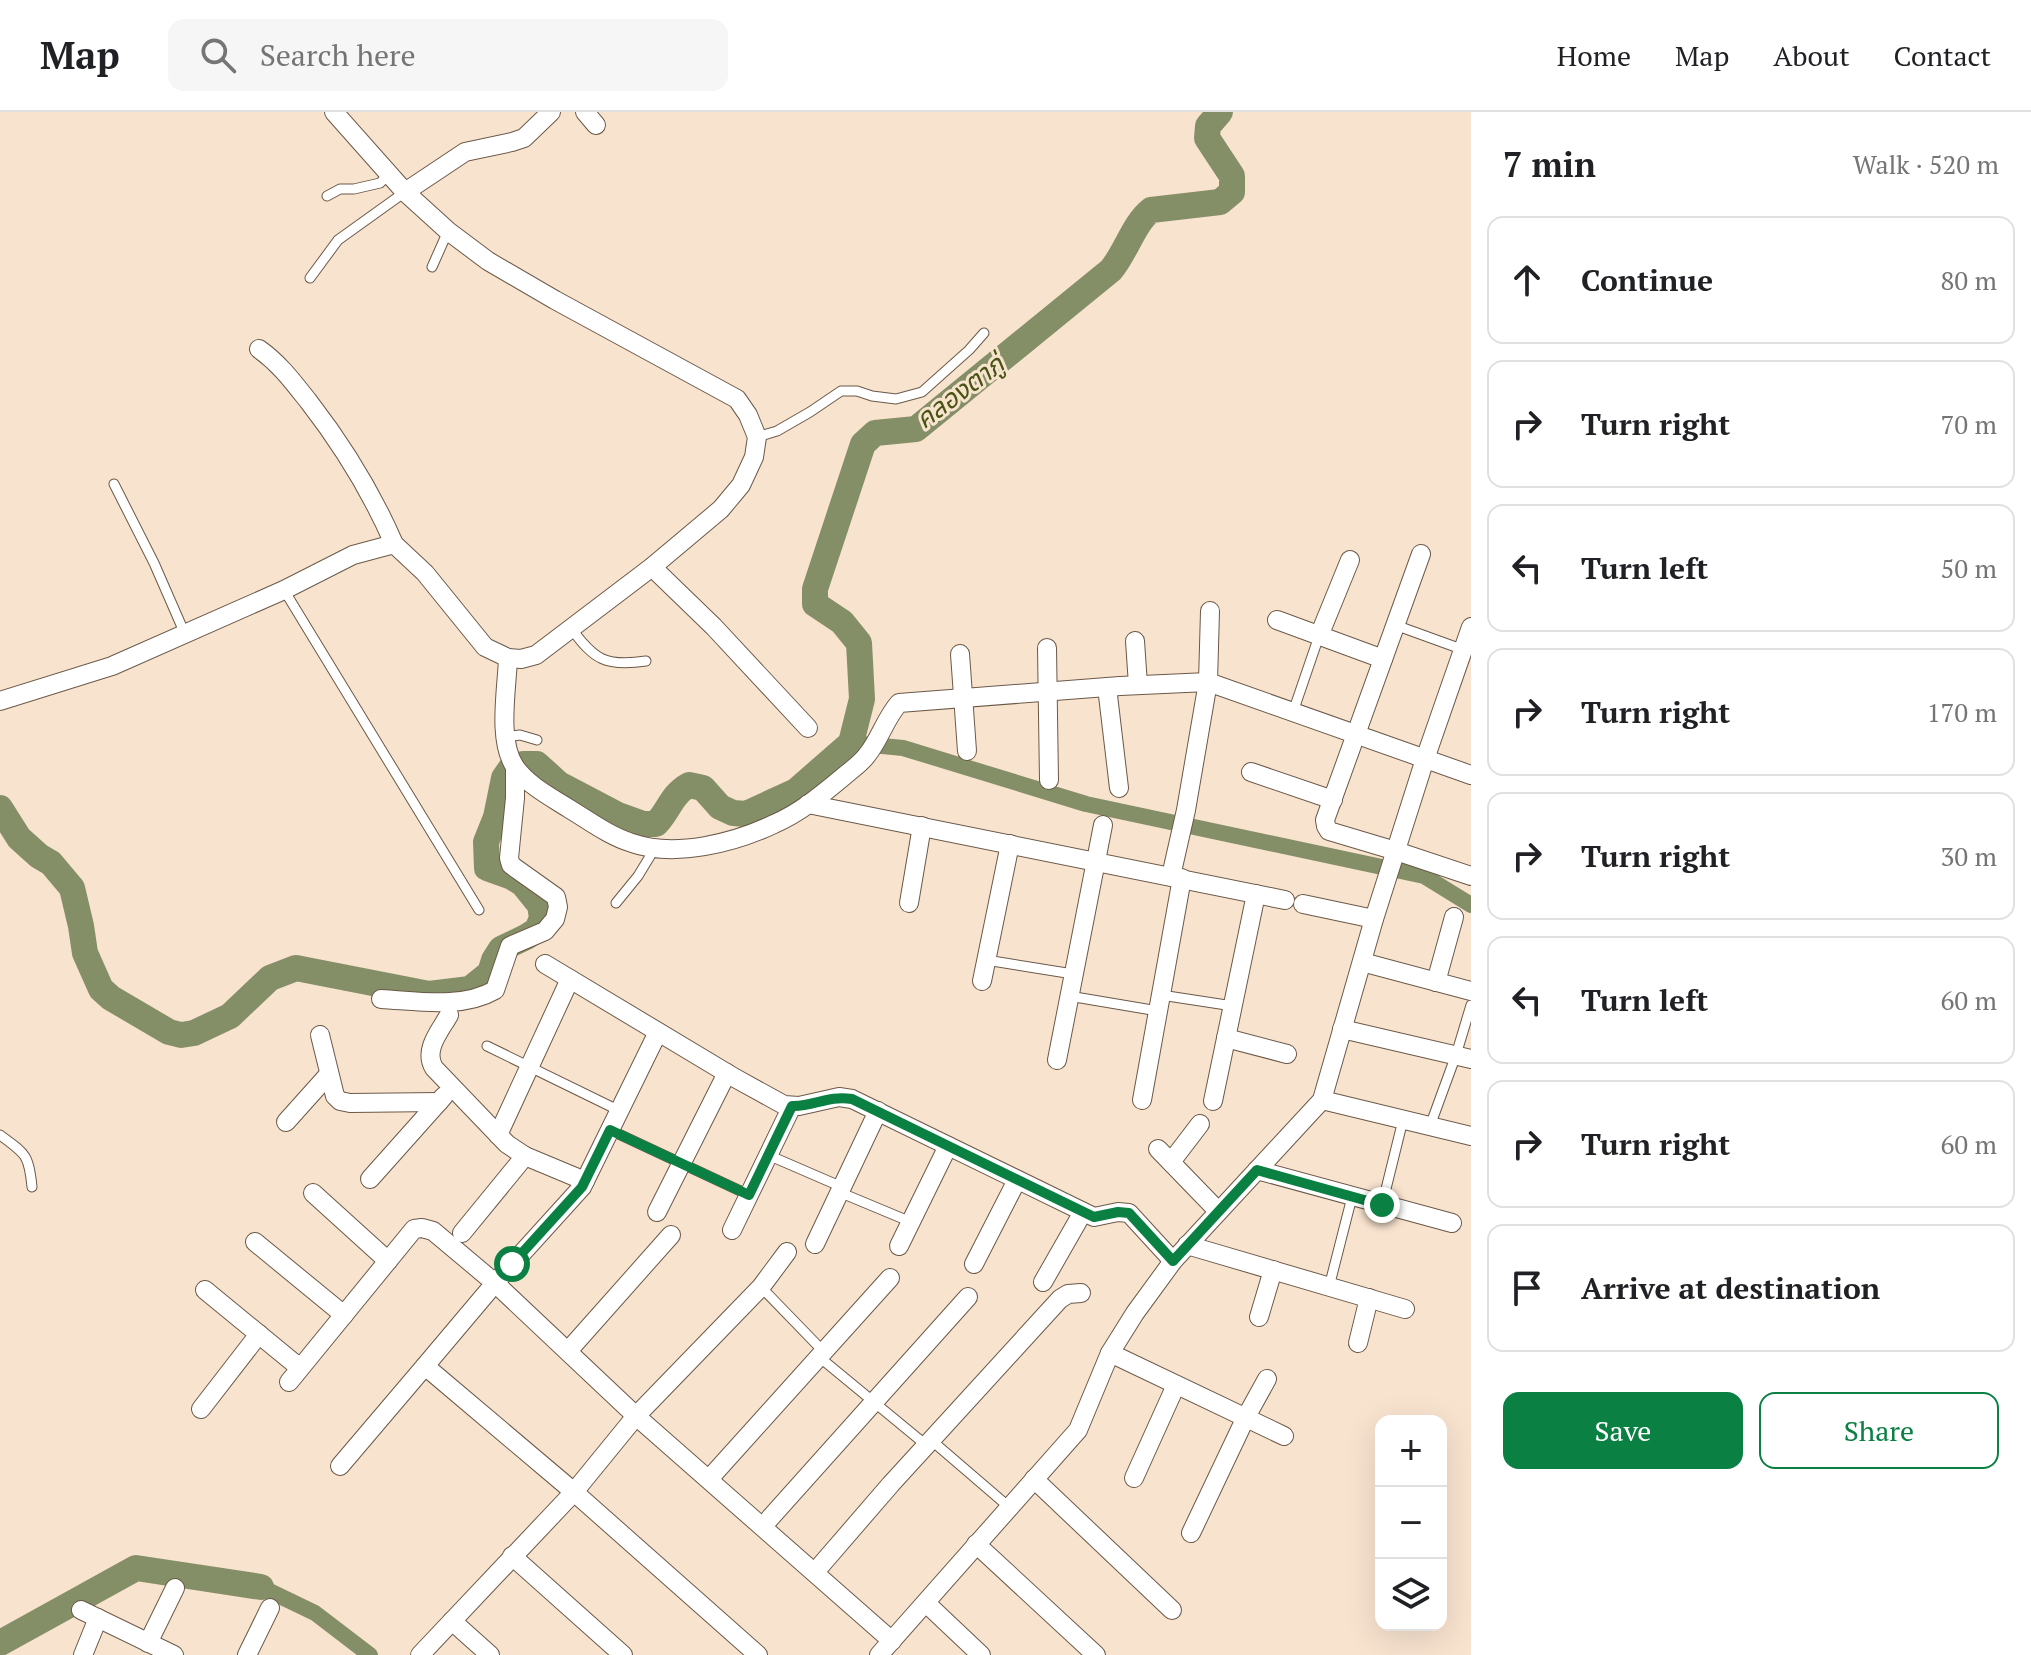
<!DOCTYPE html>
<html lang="en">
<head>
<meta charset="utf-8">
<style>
	body { margin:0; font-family:"PT Serif","Noto Sans Thai",serif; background:#f6f6f6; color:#202124 }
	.controls { position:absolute; right:24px; bottom:24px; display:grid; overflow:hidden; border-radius:16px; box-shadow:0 8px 32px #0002 }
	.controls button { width:72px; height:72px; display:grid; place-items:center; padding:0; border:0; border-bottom:2px solid #e0e0e0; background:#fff; color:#202124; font:40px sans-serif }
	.stop { position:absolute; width:24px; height:24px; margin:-18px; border:6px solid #0b8043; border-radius:50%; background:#fff }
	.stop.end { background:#0b8043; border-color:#fff; box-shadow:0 2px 8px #0008 }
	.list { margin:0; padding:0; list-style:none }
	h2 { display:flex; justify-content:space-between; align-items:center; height:104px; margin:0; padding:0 32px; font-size:34px }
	h2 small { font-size:26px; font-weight:400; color:#757577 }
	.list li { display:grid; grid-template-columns:52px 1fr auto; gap:24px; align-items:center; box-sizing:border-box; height:128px; margin:0 16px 16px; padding:0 16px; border:2px solid #e0e0e0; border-radius:16px }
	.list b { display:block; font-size:30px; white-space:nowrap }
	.list em { font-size:26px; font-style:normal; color:#757577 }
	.actions { display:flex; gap:16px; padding:24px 32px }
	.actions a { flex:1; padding:18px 0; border:2px solid #0b8043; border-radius:16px; text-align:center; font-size:28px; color:#0b8043 }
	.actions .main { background:#0b8043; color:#fff }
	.icon { flex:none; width:44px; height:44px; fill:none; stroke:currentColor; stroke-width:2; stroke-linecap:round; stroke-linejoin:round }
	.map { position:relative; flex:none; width:1471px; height:1543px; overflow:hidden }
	header { display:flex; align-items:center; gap:48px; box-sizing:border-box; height:112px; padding:0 40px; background:#fff; border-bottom:2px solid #e0e0e0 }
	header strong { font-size:38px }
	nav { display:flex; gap:44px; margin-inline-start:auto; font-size:28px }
	.search { width:560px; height:72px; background:#f6f6f6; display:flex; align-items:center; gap:20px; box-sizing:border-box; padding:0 28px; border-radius:16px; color:#757577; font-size:30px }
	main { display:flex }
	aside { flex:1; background:#fff }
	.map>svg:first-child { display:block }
</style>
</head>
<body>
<header>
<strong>Map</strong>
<div class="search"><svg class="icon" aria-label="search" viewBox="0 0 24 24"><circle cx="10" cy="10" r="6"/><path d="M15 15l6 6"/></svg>Search here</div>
<nav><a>Home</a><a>Map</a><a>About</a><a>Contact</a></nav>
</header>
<main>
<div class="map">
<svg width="1471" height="1543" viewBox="0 0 1471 1543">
	<rect width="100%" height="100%" fill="#f8e3cf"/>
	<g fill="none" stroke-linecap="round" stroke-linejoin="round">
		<g stroke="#858f67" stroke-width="16">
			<polyline points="851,631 903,636 1086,692 1424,764 1471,793"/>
			<polyline points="261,1475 315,1501 370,1543"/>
		</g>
		<g stroke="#858f67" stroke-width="26">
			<path d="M0,696L19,726L39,744L51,751L72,776L81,814L85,841L101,877L111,886L169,920L181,923L194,921L230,904L270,866L296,856L429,882L470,877L490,861L494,848L501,837L526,825L537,818L542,806L540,793L523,772L512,765L487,756L486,730L496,705L504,666L511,656L523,652H537L559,672L618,703L643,712H656C670,697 671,683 689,673L703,676L720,695L733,701L746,702L796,679L851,631L862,587L859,531L842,510L815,492V477L863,332L875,321L916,317L1111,158C1126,140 1134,111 1151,98L1220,90L1232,80V64L1207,26L1208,14L1220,0"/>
			<polyline points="0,1531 136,1456 261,1475"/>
		</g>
		<g stroke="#6b5948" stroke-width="11">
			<g id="service">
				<polyline points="327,84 340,77 354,77 380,71 389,62"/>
				<polyline points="432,155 448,119"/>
				<polyline points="310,166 338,128 405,80"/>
				<polyline points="757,325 777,319 810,300 841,279 857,279 872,284 896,287 922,280 969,238 984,221"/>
				<polyline points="114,372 154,451 185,522"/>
				<polyline points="284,478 479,798"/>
				<polyline points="1395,513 1464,538"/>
				<path d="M571,516C594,548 606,555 646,549"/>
				<polyline points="1293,600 1319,524"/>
				<polyline points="505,625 520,623 537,628"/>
				<polyline points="616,791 638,764 655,736"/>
				<polyline points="986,848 1073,862"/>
				<polyline points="1161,883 1233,894"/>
				<polyline points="1069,884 1158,899"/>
				<polyline points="487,934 620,999"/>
				<polyline points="1430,1014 1456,943 1471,893"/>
				<polyline points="610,1018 749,1083"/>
				<path d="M0,1023C26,1042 29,1043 32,1075"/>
				<polyline points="768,1043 842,1075"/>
				<polyline points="839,1080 911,1110"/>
				<polyline points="1382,1093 1403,1008"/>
				<polyline points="761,1175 823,1239"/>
				<polyline points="1329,1175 1352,1085"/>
				<polyline points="818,1244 926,1333"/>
				<polyline points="931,1328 1009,1395"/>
			</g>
		</g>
		<g stroke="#6b5948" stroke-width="20">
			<g id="minor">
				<polyline points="585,0 596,13"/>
				<polyline points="405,80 465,40 512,30 524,26 551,0"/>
				<path d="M259,237C280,252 293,270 309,290C343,334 372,381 394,432"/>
				<polyline points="1421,442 1325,708 1326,714 1329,719 1396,739 1471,764"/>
				<polyline points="652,455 714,515 808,616"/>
				<polyline points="1277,508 1383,547"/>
				<polyline points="1319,524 1350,448"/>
				<polyline points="1135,529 1138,573"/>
				<polyline points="1047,536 1049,668"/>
				<polyline points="960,542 967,639"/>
				<path d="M508,546C507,577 497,628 515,655C528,673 549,684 568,696C588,708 609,724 632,731C675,746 734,731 774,712C802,700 826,679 849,660C855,655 862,650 867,643C880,627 885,607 899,591L1120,574L1208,570L1471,663"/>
				<polyline points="1107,575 1119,676"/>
				<polyline points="0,589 112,554 284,478 353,443 394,432 425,461 485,535 508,546 521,547 536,543 652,455 721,397 741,373 754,345 757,325 748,303 737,287 555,188 488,149 448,119 405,80 334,0"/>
				<polyline points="1251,660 1333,688"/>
				<polyline points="808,692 1285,788"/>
				<polyline points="1171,764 1186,698 1208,570 1210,499"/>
				<polyline points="909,791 922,714"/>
				<polyline points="1303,792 1374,807"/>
				<polyline points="1362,850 1471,879"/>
				<polyline points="545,852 735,966 784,993 799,994 839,985 852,987 1094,1105 1118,1100 1129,1101 1173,1149"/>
				<polyline points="982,869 1010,732"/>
				<polyline points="1436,870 1454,805"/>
				<path d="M381,887C418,889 462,897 495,878L510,834L545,819L555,807L558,795L556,785L511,753L509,746L515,686V655"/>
				<path d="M449,903C440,919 423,938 434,956L507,1032L525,1044L585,1069"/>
				<polyline points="1342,917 1471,947"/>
				<polyline points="320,923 335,984 340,989 350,991 439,990"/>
				<polyline points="1226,926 1287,942"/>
				<polyline points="1057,948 1103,713"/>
				<polyline points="1142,988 1182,766"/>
				<polyline points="1322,988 1471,1024"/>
				<polyline points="1213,989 1256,782"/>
				<polyline points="286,1010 329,962"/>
				<polyline points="498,1023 570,867"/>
				<polyline points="1158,1037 1218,1099"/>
				<polyline points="1171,1050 1200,1012"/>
				<polyline points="1257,1058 1452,1111"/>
				<polyline points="370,1067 444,984"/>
				<polyline points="313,1081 388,1149"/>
				<polyline points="657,1100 727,961"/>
				<polyline points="732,1118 792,994"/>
				<polyline points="462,1121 525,1044"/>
				<polyline points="255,1130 344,1203"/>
				<polyline points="815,1132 878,999"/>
				<polyline points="1187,1133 1405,1197"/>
				<polyline points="899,1134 948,1034"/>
				<polyline points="974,1152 1017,1068"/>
				<polyline points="1043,1170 1083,1100"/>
				<polyline points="205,1178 300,1256"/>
				<polyline points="1259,1205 1273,1158"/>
				<polyline points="1358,1231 1369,1186"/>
				<polyline points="568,1239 671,1123"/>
				<polyline points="1110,1241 1284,1324"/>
				<polyline points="425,1254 495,1171 582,1075 658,920"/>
				<polyline points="289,1270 414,1117 422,1116 433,1119 495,1171 636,1304 892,1529"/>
				<polyline points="201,1297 259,1222"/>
				<polyline points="340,1354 425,1254 574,1380 758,1543"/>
				<polyline points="1134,1366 1176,1273"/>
				<polyline points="709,1367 890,1166"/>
				<polyline points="1034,1367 1172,1498"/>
				<polyline points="763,1414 968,1185"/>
				<polyline points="1191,1421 1246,1305 1267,1267"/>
				<polyline points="976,1432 1096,1543"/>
				<polyline points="512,1444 623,1543"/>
				<polyline points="815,1460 891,1372 1060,1187 1068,1182 1081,1181"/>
				<polyline points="926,1491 981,1543"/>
				<polyline points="81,1498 174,1543"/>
				<polyline points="452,1509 490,1543"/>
				<polyline points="148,1531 175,1476"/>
				<polyline points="83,1543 98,1506"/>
				<polyline points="247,1543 270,1496"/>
				<polyline points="420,1543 574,1380 636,1304 761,1175 787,1140"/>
				<polyline points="879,1543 1078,1318 1110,1241 1135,1201 1173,1149 1322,988 1374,807 1425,647 1471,515"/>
			</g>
		</g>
		<use href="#service" stroke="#fff" stroke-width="9"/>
		<use href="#minor" stroke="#fff" stroke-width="18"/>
	</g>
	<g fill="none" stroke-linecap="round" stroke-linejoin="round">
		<path stroke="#0b8043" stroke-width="10" d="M512,1152L582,1075L610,1018L749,1083L792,994C813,995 828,983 852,987L1094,1105L1118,1100L1129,1101L1173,1149L1257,1058L1382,1093"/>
	</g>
	<g text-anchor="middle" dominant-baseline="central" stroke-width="6" stroke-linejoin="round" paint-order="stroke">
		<g font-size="26" font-style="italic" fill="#475312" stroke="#f8e3cf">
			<text transform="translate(959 279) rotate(-37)">คลองตาภู่</text>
		</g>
	</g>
</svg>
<div class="controls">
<button>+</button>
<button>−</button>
<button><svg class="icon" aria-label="layers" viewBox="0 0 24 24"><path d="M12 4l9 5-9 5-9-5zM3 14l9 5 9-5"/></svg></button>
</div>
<div class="stop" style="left:512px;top:1152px"></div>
<div class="stop end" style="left:1382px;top:1093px"></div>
</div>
<aside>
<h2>7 min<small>Walk · 520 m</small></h2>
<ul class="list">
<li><svg class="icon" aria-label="ahead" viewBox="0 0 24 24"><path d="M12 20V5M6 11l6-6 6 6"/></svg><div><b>Continue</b></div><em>80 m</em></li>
<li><svg class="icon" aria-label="right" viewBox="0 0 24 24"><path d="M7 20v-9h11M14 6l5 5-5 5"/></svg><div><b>Turn right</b></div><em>70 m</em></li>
<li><svg class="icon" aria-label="left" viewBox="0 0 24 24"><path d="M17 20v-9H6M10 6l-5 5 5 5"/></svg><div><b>Turn left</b></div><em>50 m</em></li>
<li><svg class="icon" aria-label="right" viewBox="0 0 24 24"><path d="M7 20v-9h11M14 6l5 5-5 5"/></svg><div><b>Turn right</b></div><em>170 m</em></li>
<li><svg class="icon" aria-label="right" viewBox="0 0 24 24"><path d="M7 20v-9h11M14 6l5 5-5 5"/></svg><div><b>Turn right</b></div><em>30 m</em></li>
<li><svg class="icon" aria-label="left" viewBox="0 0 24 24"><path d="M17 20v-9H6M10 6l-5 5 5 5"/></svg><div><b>Turn left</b></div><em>60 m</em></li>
<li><svg class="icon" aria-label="right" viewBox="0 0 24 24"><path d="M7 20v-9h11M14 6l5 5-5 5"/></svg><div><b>Turn right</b></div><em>60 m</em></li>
<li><svg class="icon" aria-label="arrive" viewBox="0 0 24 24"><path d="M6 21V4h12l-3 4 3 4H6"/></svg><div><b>Arrive at destination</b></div></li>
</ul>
<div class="actions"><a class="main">Save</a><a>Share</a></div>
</aside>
</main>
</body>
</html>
